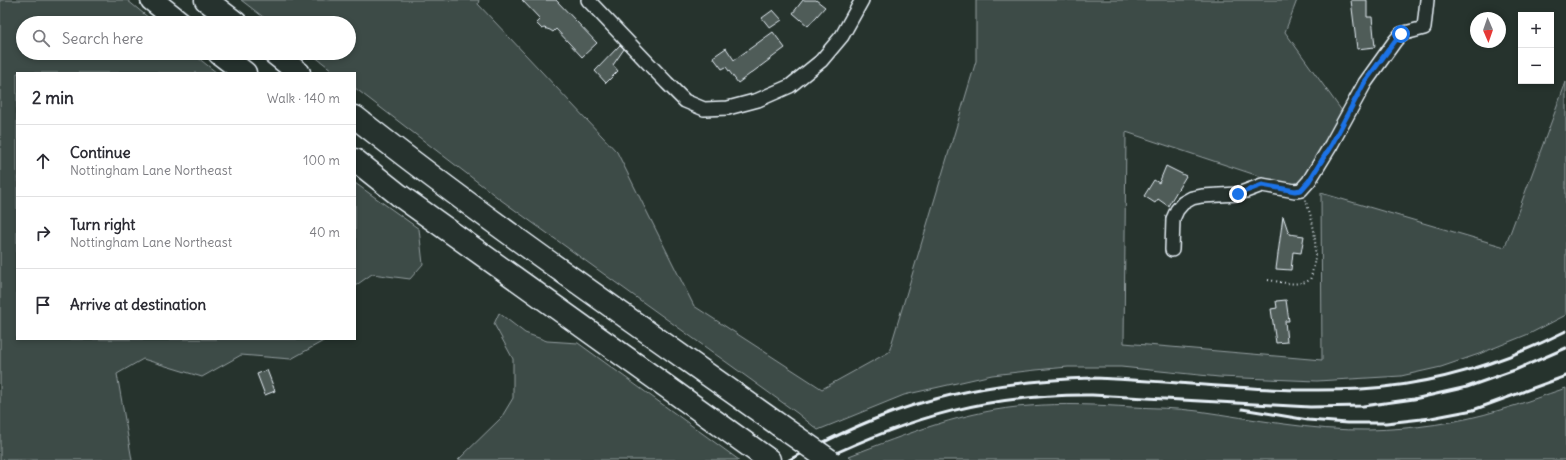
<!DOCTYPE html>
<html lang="en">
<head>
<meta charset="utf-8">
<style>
	body { margin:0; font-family:Delius,sans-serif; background:#f7f7f7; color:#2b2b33 }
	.controls { position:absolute; right:12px; top:12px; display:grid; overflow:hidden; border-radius:0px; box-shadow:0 2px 6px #0003 }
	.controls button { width:36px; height:36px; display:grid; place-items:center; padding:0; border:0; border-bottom:1px solid #e1e1e2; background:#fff; color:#2b2b33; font:20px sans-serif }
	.compass { position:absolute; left:1470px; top:12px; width:36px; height:36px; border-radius:50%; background:#fff; box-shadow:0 2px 6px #0003; rotate:178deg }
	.stop { position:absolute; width:12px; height:12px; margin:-9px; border:3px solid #1a73e8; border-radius:50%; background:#fff }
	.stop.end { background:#1a73e8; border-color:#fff; box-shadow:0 1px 4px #0008 }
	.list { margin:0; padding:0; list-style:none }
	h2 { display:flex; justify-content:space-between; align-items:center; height:52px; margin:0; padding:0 16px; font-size:17px }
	h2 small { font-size:13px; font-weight:400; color:#7c7c81 }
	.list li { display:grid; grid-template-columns:26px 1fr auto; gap:12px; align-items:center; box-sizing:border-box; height:72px; padding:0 16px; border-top:1px solid #e1e1e2 }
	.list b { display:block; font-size:15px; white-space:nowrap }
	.list p { margin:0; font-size:13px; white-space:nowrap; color:#7c7c81 }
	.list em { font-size:13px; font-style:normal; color:#7c7c81 }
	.icon { flex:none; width:22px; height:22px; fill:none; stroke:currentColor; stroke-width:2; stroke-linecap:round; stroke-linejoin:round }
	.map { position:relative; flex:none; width:1566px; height:460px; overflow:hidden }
	.search { position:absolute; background:#fff; box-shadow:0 2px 6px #0003; left:16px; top:16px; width:340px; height:44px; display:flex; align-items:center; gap:10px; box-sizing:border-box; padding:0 14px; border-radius:22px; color:#7c7c81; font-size:15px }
	.panel { position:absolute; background:#fff; box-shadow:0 2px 6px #0003; left:16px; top:72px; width:340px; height:268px; border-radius:0px }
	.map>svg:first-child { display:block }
</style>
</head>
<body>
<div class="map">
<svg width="1566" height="460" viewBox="0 0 1566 460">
	<rect width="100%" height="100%" fill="#26332d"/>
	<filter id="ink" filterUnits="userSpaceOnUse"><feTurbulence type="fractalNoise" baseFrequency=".025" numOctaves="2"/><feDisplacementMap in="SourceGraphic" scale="8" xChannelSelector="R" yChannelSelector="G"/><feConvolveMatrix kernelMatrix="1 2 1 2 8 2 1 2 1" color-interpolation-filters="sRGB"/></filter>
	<g filter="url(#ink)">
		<g fill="#3e4b47" stroke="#939ea0">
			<polygon points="0,0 127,0 155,23 23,23 23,53 192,53 217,73 17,73 17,339 327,339 291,359 241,355 202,377 143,359 117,374 132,460 0,460"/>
			<polygon points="241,0 479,0 478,4 617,152 694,306 822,389 889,352 976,61 976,0 1297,0 1285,32 1342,111 1303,181 1292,187 1126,132 1124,343 1322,360 1321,193 1505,247 1566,82 1566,315 1531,333 1479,354 1441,367 1401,376 1317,381 1219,377 1121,367 1068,367 1036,370 992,375 904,395 818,430 797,413 501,200 355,88 355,73 336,73 310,53 349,53 349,23 271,23"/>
			<polygon points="355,183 419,229 423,264 410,279 372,274 355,286"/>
			<polygon points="499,313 525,333 547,341 578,343 739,460 458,460 501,418 513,398 513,359 494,324"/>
			<path d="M1566,388V460H854L849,456C907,434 966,410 1029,406C1063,403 1097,405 1132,407C1153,408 1176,408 1198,411C1255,419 1311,431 1369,430C1413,429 1458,423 1500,410C1522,404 1544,395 1566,388Z"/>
		</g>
		<g fill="#505c59" stroke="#e8f1f8">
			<polygon points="522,0 556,0 597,43 582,57 556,29 553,32 550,30 544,28 542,29 536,23 540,19"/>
			<polygon points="803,0 816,0 825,7 808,26 793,13"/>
			<polygon points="1351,0 1367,0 1367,17 1372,17 1375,47 1357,49"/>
			<polygon points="773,10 782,20 770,28 762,18"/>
			<polygon points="773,32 785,48 738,83 726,67 722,69 713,57 726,48 734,60"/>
			<polygon points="620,45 624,49 613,65 618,71 606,83 595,71"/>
			<polygon points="1166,166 1186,176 1168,206 1158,199 1155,203 1144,196 1154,180 1159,183"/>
			<polygon points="1283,216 1289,234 1304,236 1301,253 1293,252 1291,270 1276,269"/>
			<polygon points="1286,300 1289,321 1285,321 1287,342 1276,343 1271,309 1277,308 1276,301"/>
			<polygon points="267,370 275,391 265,395 257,374"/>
		</g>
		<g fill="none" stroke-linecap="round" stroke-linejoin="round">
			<g stroke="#e8f1f8" stroke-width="16">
				<g id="street">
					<polyline points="588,0 667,83 685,101 704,109 728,108 758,100 790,86 821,61 842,36 862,0"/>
					<polyline points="1172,250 1173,219 1177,210 1183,203 1192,198 1202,196 1238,194 1262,185 1295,191 1301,190 1309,181 1331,145 1365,83 1395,41 1401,34 1424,28 1427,0"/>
				</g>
			</g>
			<g stroke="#e8f1f8" stroke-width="25">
				<g id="highway">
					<polyline points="152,0 181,23"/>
					<polyline points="206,0 236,23"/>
					<polyline points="219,53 245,73"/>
					<polyline points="274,53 299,73"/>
					<path d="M355,117C492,225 637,324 779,425"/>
					<polyline points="355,160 399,195 769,460"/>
				</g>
			</g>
			<path stroke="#e8f1f8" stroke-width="2" stroke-dasharray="1 3" stroke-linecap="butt" d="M1268,280C1283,282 1296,287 1310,280C1319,253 1316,226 1305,200"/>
			<use href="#street" stroke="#26332d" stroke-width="13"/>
			<use href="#highway" stroke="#26332d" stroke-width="22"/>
			<g stroke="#e8f1f8" stroke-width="3">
				<polyline points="1242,409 1308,420 1347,423 1386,423 1431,418 1473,410 1566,376"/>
				<path d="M789,460C819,444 849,429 880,417C948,390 1019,380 1092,378C1181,381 1271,394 1361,389C1432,385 1503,363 1566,331"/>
				<path d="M821,460C913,416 990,394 1092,395L1310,407L1363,406L1414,399L1467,387L1515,370L1566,348"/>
			</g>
			<g stroke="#e8f1f8" stroke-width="25" stroke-linecap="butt">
				<polyline id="highway-bridge" points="779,425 829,460"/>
			</g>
			<use href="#highway-bridge" stroke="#26332d" stroke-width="22"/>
		</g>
	</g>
	<g fill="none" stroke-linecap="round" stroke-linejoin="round" filter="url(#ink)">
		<polyline stroke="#1a73e8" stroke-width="5" points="1238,194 1262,185 1295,191 1301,190 1309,181 1332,144 1364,83 1395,41 1401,34"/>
	</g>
</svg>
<div class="controls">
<button>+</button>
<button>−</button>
</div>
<svg class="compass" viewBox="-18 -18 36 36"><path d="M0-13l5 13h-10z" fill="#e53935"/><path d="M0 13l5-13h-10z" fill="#7c7c81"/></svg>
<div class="stop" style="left:1401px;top:34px"></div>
<div class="stop end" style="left:1238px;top:194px"></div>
<div class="search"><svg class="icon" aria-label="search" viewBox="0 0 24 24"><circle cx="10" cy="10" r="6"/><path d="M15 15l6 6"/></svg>Search here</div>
<section class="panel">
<h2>2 min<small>Walk · 140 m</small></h2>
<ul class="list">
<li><svg class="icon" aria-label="ahead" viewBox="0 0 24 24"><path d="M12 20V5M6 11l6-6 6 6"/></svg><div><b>Continue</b><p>Nottingham Lane Northeast</p></div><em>100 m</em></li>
<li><svg class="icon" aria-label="right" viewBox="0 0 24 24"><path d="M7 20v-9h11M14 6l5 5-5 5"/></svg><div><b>Turn right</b><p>Nottingham Lane Northeast</p></div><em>40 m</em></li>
<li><svg class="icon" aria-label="arrive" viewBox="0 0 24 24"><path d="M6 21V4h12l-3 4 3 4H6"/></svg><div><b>Arrive at destination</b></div></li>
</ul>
</section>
</div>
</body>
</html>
